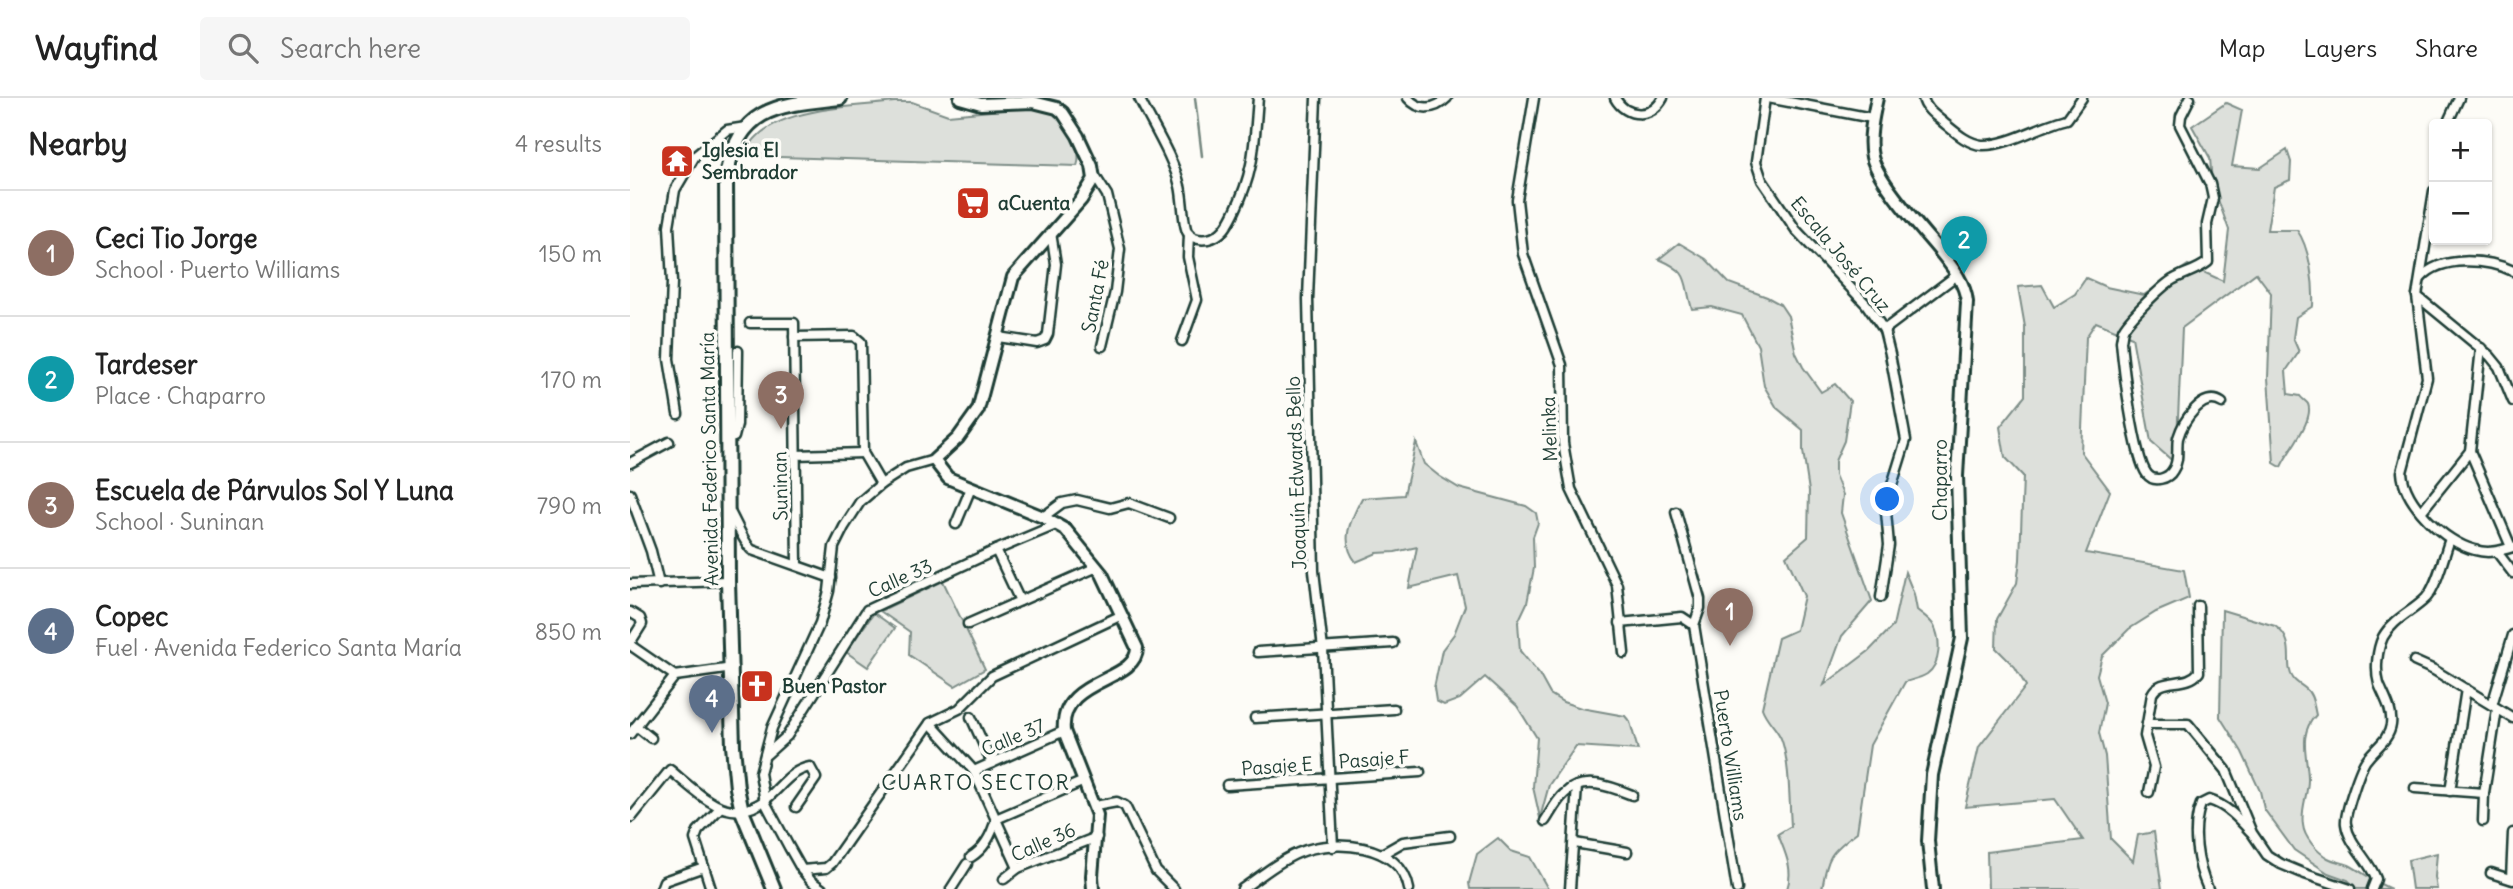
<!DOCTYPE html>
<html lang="en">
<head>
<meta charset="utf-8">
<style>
	body { margin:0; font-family:Delius,sans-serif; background:#f6f6f6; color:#222 }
	.controls { position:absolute; right:21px; top:21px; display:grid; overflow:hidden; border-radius:7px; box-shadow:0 2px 5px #0004 }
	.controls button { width:63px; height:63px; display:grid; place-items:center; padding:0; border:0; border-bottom:2px solid #e0e0e0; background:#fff; color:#222; font:35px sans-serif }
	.you { position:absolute; left:1258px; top:402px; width:24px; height:24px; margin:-18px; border:5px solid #fff; border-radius:50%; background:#1a73e8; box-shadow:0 0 0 10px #1a73e833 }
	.badge { display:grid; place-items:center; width:46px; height:46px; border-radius:50%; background:#0b8043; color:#fff; font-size:23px; font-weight:700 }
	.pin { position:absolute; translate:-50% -58px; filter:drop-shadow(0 2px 4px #0008) }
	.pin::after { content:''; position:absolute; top:37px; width:24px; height:21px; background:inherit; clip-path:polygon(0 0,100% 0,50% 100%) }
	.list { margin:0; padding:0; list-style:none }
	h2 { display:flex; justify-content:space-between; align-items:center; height:91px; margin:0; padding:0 28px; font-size:30px }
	h2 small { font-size:23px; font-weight:400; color:#767676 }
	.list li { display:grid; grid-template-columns:46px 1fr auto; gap:21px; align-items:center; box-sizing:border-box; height:126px; padding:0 28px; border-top:2px solid #e0e0e0 }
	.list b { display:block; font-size:26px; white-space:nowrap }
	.list p { margin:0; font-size:23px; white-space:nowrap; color:#767676 }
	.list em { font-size:23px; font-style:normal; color:#767676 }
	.icon { flex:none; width:38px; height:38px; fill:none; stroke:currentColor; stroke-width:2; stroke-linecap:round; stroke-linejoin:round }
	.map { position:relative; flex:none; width:1883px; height:791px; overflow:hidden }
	header { display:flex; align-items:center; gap:42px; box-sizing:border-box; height:98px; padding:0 35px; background:#fff; border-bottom:2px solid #e0e0e0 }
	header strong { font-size:33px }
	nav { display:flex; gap:38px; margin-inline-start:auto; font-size:24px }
	.search { width:490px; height:63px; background:#f6f6f6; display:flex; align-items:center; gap:18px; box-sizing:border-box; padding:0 24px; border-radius:7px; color:#767676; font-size:26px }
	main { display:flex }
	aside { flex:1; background:#fff }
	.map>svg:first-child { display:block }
</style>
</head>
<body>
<header>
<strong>Wayfind</strong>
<div class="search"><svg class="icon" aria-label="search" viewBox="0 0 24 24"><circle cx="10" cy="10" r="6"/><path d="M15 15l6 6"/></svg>Search here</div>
<nav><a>Map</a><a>Layers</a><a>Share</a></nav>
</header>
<main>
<aside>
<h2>Nearby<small>4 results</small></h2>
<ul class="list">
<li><span class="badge" style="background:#8d6e63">1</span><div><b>Ceci Tio Jorge</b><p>School · Puerto Williams</p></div><em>150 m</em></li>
<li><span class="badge" style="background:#0f9aa8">2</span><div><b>Tardeser</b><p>Place · Chaparro</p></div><em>170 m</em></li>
<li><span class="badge" style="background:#8d6e63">3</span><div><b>Escuela de Párvulos Sol Y Luna</b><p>School · Suninan</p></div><em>790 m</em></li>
<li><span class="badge" style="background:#5c6f8a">4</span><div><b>Copec</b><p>Fuel · Avenida Federico Santa María</p></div><em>850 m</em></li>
</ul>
</aside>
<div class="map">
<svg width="1883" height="791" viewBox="0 0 1883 791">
	<rect width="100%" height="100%" fill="#fdfcf7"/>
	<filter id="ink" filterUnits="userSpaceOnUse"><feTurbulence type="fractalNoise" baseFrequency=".0143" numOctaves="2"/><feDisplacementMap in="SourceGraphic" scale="14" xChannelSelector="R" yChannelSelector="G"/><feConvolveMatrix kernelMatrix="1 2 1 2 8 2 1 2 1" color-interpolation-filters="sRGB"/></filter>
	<g filter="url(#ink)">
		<g fill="#dde0db" stroke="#7e8e88" stroke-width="2">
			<path d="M264,4H282L318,17L405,9C413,10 421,11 427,17C439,28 453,53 447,68L115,58C131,8 221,10 264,4Z"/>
			<path d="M1596,5L1612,12L1602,68L1630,70L1657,52L1661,64L1660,82L1644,89L1637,132H1667C1680,150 1684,186 1683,208L1666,219L1663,240L1669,254L1656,273L1658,296L1670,298C1672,301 1676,303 1678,306C1685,322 1657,354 1651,369L1644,365L1638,280L1641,195L1626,175L1552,230L1546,366L1521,344L1502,239L1466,224L1456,239L1451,354L1480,393L1456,455L1554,472L1559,500L1526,514L1499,531L1472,558L1467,577L1475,605L1469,635L1475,658L1481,741L1503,763L1508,737L1524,734L1532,791H1358L1357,754L1453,742L1425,701L1335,709L1349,649L1396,588L1385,569L1366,550L1367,521L1387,485L1390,462L1393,378L1375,359L1370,329L1395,298V229L1388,189L1412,187L1424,209L1445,196L1456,180L1476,189L1514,197L1558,167L1593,183L1599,132L1582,85L1580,60L1562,28Z"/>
			<path d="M1049,145L1076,161L1099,185L1137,199L1150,206L1158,218L1166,255L1173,269L1191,294L1205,286L1220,303L1214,343L1205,363V377L1213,397L1211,415L1242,503L1212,538L1194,587L1239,553L1263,528L1275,474L1284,496L1287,512C1293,517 1300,521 1304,528C1311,542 1311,566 1297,576C1291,580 1281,582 1275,584L1240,647L1227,734C1199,755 1198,758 1192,791H1157C1164,771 1155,755 1148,736L1161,728C1159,700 1160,669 1152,643C1148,630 1137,624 1132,610L1148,540L1166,532L1174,498L1156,458L1178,439L1179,393L1173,353V332L1147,310L1134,288L1128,248L1112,217L1082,209L1062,211C1053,181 1061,175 1029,161Z"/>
			<path d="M786,344L794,366L809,378L829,390L896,408L906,415L908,425L903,439L904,470L897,505L888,524L890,553L909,576L920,596L933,604L951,610L995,618L1000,624L1008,652L946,648L919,687L910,720L903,689L907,640L887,608L855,579L830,601L814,607L806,603L804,590L812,552L824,536L835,508L828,478L779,490L787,449L765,454L747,455L726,464C709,443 721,421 732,400L774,397Z"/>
			<polygon points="313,483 355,571 325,588 279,557 280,534 250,513"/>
			<path d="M1592,512L1645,528C1668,544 1653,566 1663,580C1666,585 1672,587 1676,591C1683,596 1684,609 1686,617C1668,636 1677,656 1678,679C1679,695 1670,710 1673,727C1674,739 1687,754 1698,760C1705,764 1713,764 1719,767C1734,775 1746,785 1761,791H1727L1718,782L1698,775L1664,752L1634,711L1630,693L1612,654L1590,619Z"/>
			<polygon points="244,515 265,530 238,569 216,554"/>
			<polygon points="868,740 881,753 900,759 918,791 840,791 839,785 847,756"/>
			<polygon points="1807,755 1805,779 1807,791 1782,791 1778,762"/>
		</g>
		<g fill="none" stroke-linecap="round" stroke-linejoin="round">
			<polyline stroke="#75877f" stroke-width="2.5" points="565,0 572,58"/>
			<g stroke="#1f3d34" stroke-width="13">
				<g id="street">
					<path d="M509,0C522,27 543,59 550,88C553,99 553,129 558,135C563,142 571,142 578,141C592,138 598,127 604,115C625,72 624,47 628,0"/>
					<polyline points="686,0 678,201 684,473 693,551 703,749"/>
					<path d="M778,0C789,13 805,12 817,0"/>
					<polyline points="904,0 887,102 893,156 932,267 933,345 941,391 987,487 994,555"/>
					<path d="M985,0C996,20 1022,21 1033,0"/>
					<polyline points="1135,0 1126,64 1132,82 1166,132 1236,206 1254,232 1260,256 1276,342 1258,400 1256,414 1259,447 1251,499"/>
					<polyline points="1138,0 1242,20"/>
					<path d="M1293,0C1295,11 1306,18 1314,25C1325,34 1338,46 1352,47C1378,48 1411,27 1437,21L1452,0"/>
					<path d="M1560,0L1551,18L1550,27L1580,86L1583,100L1577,126L1578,164C1568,172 1555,175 1544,181C1534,186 1497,222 1493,232C1492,235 1492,239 1491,243C1493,267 1504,359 1517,376C1524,385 1538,381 1543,372C1550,362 1546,350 1548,340C1553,323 1573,292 1592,305"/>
					<polyline points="1817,26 1829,0"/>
					<polyline points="463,75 477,97 490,151 485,194 472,248"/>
					<polyline points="1804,93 1787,198 1860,258 1869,269 1883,303"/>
					<path d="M1791,180C1811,157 1857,161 1883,173"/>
					<path d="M1787,198L1797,280L1772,374C1774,405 1815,445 1845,452C1858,456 1870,453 1883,449"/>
					<polyline points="120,225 164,225 167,467"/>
					<polyline points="1254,232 1327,177"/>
					<polyline points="164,239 224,238 231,244 233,355 251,386"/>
					<polyline points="368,239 407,245 415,242 418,236 426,166 421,135"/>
					<polyline points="552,243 567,202 558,159 559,136"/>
					<polyline points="48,316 39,261 42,184 39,128 45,92 65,58 97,32 116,29"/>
					<polyline points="98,340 104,339 107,327 108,253"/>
					<polyline points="1840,353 1881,449"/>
					<polyline points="165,357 233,355"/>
					<polyline points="0,365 39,344"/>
					<polyline points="0,396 21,453 29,486"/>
					<path d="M99,412C105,422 115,447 122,452L201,480"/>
					<polyline points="1046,414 1070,501 1070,510 1064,527"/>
					<polyline points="1791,414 1840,353 1851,250"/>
					<polyline points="413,419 432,405 447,402 480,410 499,405 539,420"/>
					<polyline points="326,426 341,390"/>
					<polyline points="366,452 390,503"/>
					<polyline points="1867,454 1883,475"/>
					<polyline points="0,486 98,483"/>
					<polyline points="0,514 10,520 12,526 0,545"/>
					<polyline points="990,525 1052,519 1064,527"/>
					<polyline points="338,526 467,469"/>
					<polyline points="1064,527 1107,791"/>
					<polyline points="0,547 45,578"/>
					<polyline points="628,554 763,545"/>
					<polyline points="1784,563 1804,572 1883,620"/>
					<polyline points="1862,607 1883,537"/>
					<polyline points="341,619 362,665"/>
					<polyline points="625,620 764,611"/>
					<polyline points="300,625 344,673 388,770"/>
					<polyline points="1517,626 1558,626 1596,672 1622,735 1637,757 1651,766 1675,776 1720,791"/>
					<polyline points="6,628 21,640"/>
					<polyline points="0,636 45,578 103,570"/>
					<polyline points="137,656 157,638 237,512 366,452 428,426"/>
					<polyline points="344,673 434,633"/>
					<polyline points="597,687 790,674"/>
					<polyline points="1785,690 1854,695"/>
					<polyline points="1820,693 1836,591"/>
					<path d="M1519,694L1524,669L1515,638L1522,596C1531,578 1557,590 1569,574L1568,508"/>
					<polyline points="465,708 487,704 495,708 526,773 544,791"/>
					<path d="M0,717L2,719L40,672C74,700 105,735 145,693C156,682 164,672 180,669L186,680L166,709"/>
					<path d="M915,723C921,714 926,703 934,696C953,677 982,689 1002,697"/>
					<polyline points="1853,723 1854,695 1867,611"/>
					<polyline points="945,745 997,754"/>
					<polyline points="752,756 773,744 820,738"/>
					<path d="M341,759C354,751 362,736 366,721L454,683"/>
					<polyline points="172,772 196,770 202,765 300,625 329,611 362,578 492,517"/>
					<polyline points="1861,775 1883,782"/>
					<polyline points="374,781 388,770 467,739"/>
					<polyline points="1881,781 1883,735"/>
					<polyline points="31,791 34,783 74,769"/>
					<polyline points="81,791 65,741 68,733 89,711"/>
					<polyline points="192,791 181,783 172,772 159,749 135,704 130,675 142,630 190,525 199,493 204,449 214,429 230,404 251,386 276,370 304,362"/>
					<polyline points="321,791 337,766"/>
					<path d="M612,791C630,779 648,763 668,755C704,740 771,745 779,791"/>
					<polyline points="940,791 947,688"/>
					<path d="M1578,791C1567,767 1561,731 1571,706L1579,702C1596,707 1608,720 1620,733"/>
					<path d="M1742,791L1746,781C1739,761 1719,747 1716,726C1714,717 1731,667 1737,661C1745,650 1759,642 1761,627C1763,612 1754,599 1749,586C1745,572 1747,552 1753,539C1763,521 1782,514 1796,500C1807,488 1814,457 1820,441"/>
				</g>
			</g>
			<g stroke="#1f3d34" stroke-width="16">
				<g id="secondary">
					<path d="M330,0L351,6L403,4L427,10L433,15L448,38L462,68L464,81L451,102L383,179L348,312L328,340L304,362L318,380L413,419L436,432L472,476L507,550C507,585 429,579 434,633L467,717L462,778L463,791"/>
					<path d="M1247,0C1243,18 1238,41 1242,59C1248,84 1294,134 1312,156C1323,170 1335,185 1337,204L1327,378L1332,540L1302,677L1298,743L1303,791"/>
				</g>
			</g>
			<g stroke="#1f3d34" stroke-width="18">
				<path id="primary" d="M144,791L112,713L107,690L103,648L98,483L96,78C110,7 149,7 210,0"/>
			</g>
			<use href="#street" stroke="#fdfcf7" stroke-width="8"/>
			<use href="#secondary" stroke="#fdfcf7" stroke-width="10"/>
			<use href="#primary" stroke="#fdfcf7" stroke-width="12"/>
		</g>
	</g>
	<defs>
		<g id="temple-square" transform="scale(1.75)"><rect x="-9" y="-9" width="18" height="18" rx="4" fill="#c8321e" stroke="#fdfcf7"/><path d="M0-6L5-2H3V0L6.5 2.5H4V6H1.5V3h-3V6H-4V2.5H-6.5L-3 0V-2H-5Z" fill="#fff"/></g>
		<g id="supermarket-square" transform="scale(1.75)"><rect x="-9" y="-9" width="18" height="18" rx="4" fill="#c8321e" stroke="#fdfcf7"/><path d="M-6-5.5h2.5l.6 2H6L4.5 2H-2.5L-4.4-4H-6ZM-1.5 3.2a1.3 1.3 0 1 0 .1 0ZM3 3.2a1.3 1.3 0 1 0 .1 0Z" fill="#fff"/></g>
		<g id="church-square" transform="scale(1.75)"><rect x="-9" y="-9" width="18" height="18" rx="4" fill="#c8321e" stroke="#fdfcf7"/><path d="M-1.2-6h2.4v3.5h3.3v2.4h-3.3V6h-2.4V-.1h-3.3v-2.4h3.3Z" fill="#fff"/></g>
	</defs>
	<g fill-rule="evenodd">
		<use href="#temple-square" x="47" y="63"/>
		<use href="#supermarket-square" x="343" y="105"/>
		<use href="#church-square" x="127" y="588"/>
	</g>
	<g text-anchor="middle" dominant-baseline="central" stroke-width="7" stroke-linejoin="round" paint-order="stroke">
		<g font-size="19" font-weight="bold" fill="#1f3d34" stroke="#fdfcf7" text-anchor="start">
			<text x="72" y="52">Iglesia El<tspan x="72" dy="22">Sembrador</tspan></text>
			<text x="368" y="105">aCuenta</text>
			<text x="152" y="588">Buen Pastor</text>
		</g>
		<g font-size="19" fill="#1f3d34" stroke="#fdfcf7">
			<text transform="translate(1211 156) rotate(50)">Escala José Cruz</text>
			<text transform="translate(465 198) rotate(-79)">Santa Fé</text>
			<text transform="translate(919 331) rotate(-92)">Melinka</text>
			<text transform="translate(79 361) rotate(-91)">Avenida Federico Santa María</text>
			<text transform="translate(666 375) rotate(-92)">Joaquín Edwards Bello</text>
			<text transform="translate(1310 382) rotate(-90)">Chaparro</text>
			<text transform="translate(150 388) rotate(-91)">Suninan</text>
			<text transform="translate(270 480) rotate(-24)">Calle 33</text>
			<text transform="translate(383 639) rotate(-23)">Calle 37</text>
			<text transform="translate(1101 657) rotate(81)">Puerto Williams</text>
			<text transform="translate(744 661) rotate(-4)">Pasaje F</text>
			<text transform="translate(647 668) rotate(-4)">Pasaje E</text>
			<text transform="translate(413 744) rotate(-24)">Calle 36</text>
		</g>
		<g font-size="21" letter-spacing="2" fill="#1f3d34" stroke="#fdfcf7">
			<text x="346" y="684">CUARTO SECTOR</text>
		</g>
	</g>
</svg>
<div class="controls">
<button>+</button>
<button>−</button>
</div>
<div class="you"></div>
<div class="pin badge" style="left:1100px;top:548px;background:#8d6e63">1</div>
<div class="pin badge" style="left:1334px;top:176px;background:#0f9aa8">2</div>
<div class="pin badge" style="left:151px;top:331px;background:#8d6e63">3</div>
<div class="pin badge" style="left:82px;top:635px;background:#5c6f8a">4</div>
</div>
</main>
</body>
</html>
